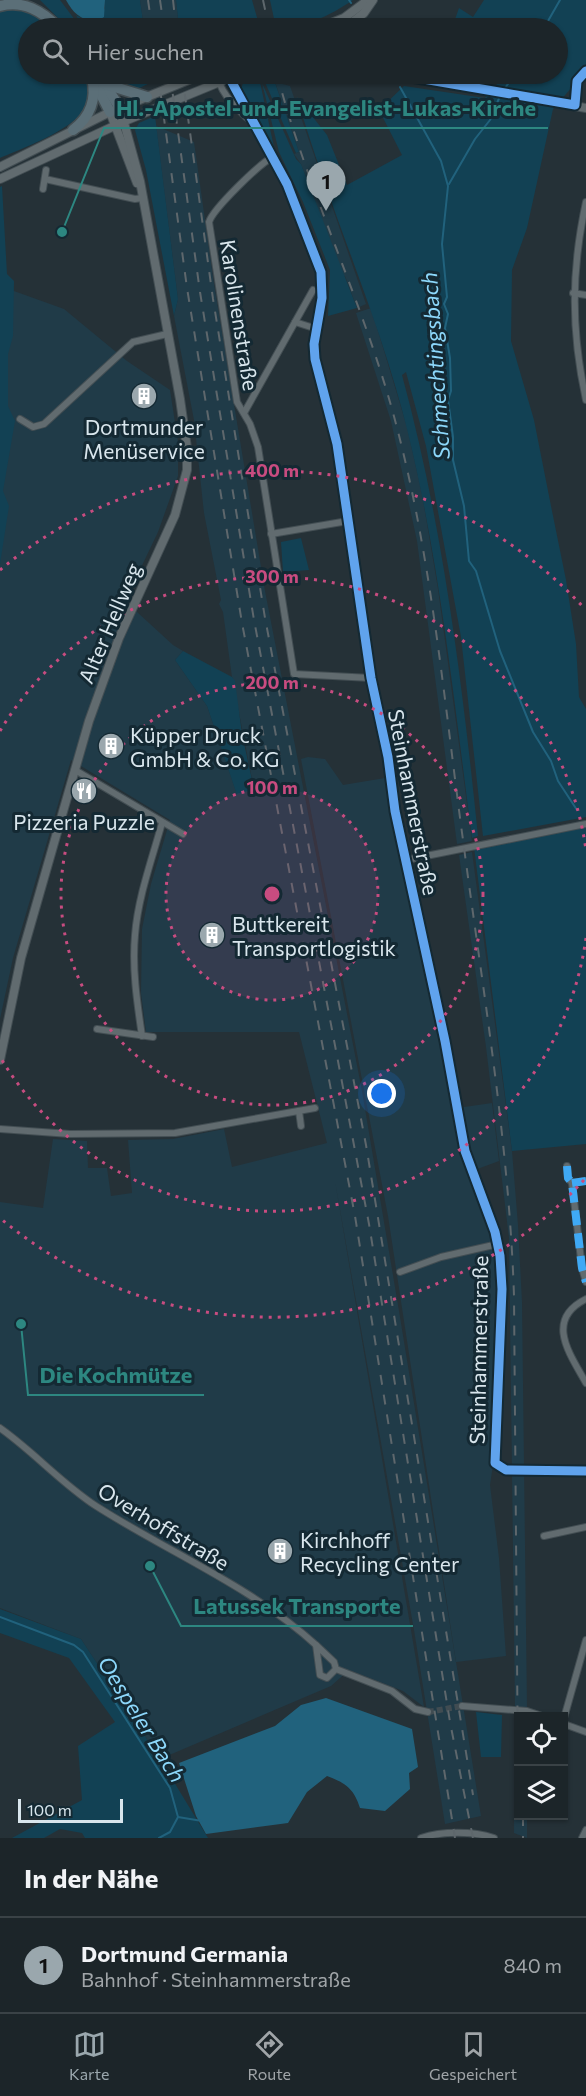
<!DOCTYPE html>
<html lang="de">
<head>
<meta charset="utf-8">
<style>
	body { margin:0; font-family:Commissioner,sans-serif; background:#252d31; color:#f1f3f6 }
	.controls { position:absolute; right:18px; bottom:18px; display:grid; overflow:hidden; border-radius:0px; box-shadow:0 2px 4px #0004 }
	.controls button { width:54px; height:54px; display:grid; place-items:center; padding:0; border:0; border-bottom:2px solid #3a4246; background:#1c2529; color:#f1f3f6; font:30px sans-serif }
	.scale { position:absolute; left:18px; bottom:15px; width:105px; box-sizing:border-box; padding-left:6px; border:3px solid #d9e6ed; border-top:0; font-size:16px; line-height:21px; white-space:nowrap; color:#d9e6ed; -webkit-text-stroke:4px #142933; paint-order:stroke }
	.you { position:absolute; left:382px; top:1094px; width:21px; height:21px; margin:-15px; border:4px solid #fff; border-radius:50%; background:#1a73e8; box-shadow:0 0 0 9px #1a73e833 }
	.badge { display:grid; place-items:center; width:39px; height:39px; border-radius:50%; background:#9aa7ad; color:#111; font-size:20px; font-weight:700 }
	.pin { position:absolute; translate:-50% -50px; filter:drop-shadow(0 2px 3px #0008) }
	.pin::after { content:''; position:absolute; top:32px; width:21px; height:18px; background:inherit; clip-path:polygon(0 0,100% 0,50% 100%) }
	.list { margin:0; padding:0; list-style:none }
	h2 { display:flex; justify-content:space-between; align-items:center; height:78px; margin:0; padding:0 24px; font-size:26px }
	h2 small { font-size:20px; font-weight:400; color:#a0a5a8 }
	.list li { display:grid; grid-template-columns:39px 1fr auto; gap:18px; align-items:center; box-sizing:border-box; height:96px; padding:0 24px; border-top:2px solid #3a4246 }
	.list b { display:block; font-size:22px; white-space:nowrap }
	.list p { margin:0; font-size:20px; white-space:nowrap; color:#a0a5a8 }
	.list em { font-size:20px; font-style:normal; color:#a0a5a8 }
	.icon { flex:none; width:33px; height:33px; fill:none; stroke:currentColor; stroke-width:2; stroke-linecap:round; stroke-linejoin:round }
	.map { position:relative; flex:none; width:586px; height:1838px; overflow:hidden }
	.search { position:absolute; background:#1c2529; box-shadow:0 2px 4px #0004; left:18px; right:18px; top:18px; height:66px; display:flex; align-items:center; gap:15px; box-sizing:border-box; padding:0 21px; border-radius:33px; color:#a0a5a8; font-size:22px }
	.sheet { height:174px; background:#1c2529 }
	nav { display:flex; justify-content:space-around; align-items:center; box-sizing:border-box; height:84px; border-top:2px solid #3a4246; background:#1c2529; font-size:16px; color:#a0a5a8 }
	nav a { display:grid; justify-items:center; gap:3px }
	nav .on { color:#9aa7ad }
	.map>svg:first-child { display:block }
</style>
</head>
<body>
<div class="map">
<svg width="586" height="1838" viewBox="0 0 586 1838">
	<rect width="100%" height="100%" fill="#253137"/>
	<g fill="#203b48">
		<polygon points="140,0 176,0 179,28 144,28"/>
		<polygon points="275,82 290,86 366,304 357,308 345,276 343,276 301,164 294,154 299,152"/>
		<polygon points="156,126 194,142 214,284 265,591 362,1091 400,1317 481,1816 445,1824 414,1630 335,1181 424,1707 403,1691 349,1670 331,1686 160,1759 81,1639 0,1608 0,1202 43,1208 53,1139 87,1141 88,1168 107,1168 111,1196 132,1193 128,1140 173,1139 224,1129 232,1167 327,1143 299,1032 146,1032 141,993 142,929 151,884 170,820 71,760 13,958 0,1019 0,286 64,309 127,361 170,390 178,442 178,476 158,532 125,601 173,645 183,651 175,660 207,706 237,794 254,789 232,677 223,612 219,604 221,600 204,513 194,420 174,316 178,299"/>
		<polygon points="371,308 407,427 422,494 438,589 472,841 457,844 417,541 391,421 356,313"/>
		<polygon points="308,757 325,759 343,785 391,777 457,1108 492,1103 499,1161 472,1171 500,1256 494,1458 490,1485 499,1558 506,1656 456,1662 388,1216 301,759"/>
		<polygon points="472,852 512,1151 518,1225 522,1302 527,1708 515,1708 509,1238 486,1047 459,855"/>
		<polygon points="515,1714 527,1714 527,1716 518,1716 518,1816 527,1816 527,1838 514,1833"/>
	</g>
	<g fill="#124154">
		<polygon points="40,0 60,0 81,28 68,28"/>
		<polygon points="105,0 140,0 144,28 83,28 76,15 85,20 105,9"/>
		<polygon points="176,0 252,0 260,28 179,28"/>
		<path d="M270,0H353C329,16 305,28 276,28Z"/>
		<path d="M484,0H586V71L553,109L527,228L512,270L511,341L534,420L551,506L566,580L576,644L579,697L586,709V817L483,836L461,637L426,446L406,372L402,375C443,526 462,680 478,836L472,838C454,701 440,563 407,429C379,316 329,209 297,97L327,135L347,185L402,155L379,110L404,86L485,98L498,83L448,74H558V28H452L459,8L473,17Z"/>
		<path d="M8,9C28,9 39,16 55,28H28V74H82C86,81 91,91 89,100C83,127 23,148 0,158V12Z"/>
		<polygon points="102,74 149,74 150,83 135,90 124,84 120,88"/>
		<polygon points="266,74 272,74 299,152 296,153 264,80"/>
		<polygon points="255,76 260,82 274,147 241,91 243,82"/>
		<polygon points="262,83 296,159 301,164 357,308 328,316 330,270 303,202 279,152"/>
		<polygon points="155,116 178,299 174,316 146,170 135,130 139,123"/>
		<polygon points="2,186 7,274 14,281 13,336 8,354 8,406 15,421 3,491 9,506 0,564 0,187"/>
		<polygon points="301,538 309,570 283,572 281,542"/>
		<polygon points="183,651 232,677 235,681 242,734 254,789 237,795 207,706 175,660"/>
		<polygon points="586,824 586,1144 512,1151 474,847"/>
		<polygon points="0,1609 81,1639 160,1759 208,1838 85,1838 82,1833 60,1829 44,1838 12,1838 82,1800 78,1746 115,1722 69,1658 0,1633"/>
		<polygon points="476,1712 502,1715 501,1757 481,1757"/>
	</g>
	<g fill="#21627d">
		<path d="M66,0H105L104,17L95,22C80,19 73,13 66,0Z"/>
		<path d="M326,1698L412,1729L418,1767L409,1773L410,1789L385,1811L360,1808C354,1789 346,1783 327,1776L307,1792L288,1823L206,1834L196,1816L179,1763L275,1726L301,1705Z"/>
	</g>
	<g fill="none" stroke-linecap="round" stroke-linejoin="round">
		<g stroke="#21627d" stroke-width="2">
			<polyline points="349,0 351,3"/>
			<polyline points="544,28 560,0"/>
			<polyline points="400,87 441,161 448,186 442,244 447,297 444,304 448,314 445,328 450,358 451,391 448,400 453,437 453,460 464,506 469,561 476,571 500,651 533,732 551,761 558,781 577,810"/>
			<polyline points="503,91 515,74"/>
			<polyline points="449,184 475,139 490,120 500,96"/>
			<polyline points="0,1617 74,1645 83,1652 170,1788 178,1817"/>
			<polyline points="178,1817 202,1821"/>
			<polyline points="159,1838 170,1832 178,1817"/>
		</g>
		<polyline stroke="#404c52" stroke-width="6" stroke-dasharray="6 3" stroke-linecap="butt" points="428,1712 462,1706"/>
		<g stroke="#434e53" stroke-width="8">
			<g id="minor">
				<path d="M218,74C218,91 235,106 247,118"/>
				<polyline points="225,74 229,77 287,184 321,272 322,298 314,344 315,359 337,444 371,678 388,757 395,811 445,1041 465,1151 495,1232 500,1256 502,1289 494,1458 497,1466 511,1470"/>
				<path d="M273,157C260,163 213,209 209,222L237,402L250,424L258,447L294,674L371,678"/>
				<polyline points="45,179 135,199 142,198"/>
				<polyline points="43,189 46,170"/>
				<path d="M586,202C571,271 571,331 586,400"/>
				<polyline points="573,293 586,295"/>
				<polyline points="295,322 317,329"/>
				<polyline points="244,413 313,290"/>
				<polyline points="20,419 33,427 44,424 133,342 167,334"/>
				<polyline points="271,534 348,521"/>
				<polyline points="75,770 183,834"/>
				<polyline points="406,860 586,824"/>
				<polyline points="97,1029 153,1037"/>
				<path d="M142,1036C137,1002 132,969 135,935C138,897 152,859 162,823"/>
				<polyline points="299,1111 301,1126"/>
				<polyline points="0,1129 70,1134 175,1133 315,1108"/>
				<polyline points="567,1166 568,1178 572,1183 582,1268 586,1282"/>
				<polyline points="572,1183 586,1181"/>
				<polyline points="400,1272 441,1257 498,1244"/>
				<path d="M586,1299C544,1320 570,1354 586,1383"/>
				<path d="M0,1428C34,1452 61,1483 96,1506C168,1552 251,1586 316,1645"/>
				<polyline points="527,1470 586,1471"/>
				<polyline points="544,1536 586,1527"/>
				<polyline points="336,1669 327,1678 320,1675 316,1645 334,1662 336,1669 392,1691 415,1709 428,1712"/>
				<polyline points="462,1706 527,1711 542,1716"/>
				<polyline points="564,1718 586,1640"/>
				<polyline points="564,1724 586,1732"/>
				<path d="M421,1838C442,1831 473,1831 494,1838"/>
				<polyline points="582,1838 586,1830"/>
			</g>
		</g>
		<g stroke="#434e53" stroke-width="10">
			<g id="tertiary">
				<polyline points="394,74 586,108"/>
				<polyline points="110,112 137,183"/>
				<polyline points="0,1060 21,958 89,721 119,638 175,515 187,470 187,448 180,399 140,181 120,108"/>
			</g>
		</g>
		<g stroke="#434e53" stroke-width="10">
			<g id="secondary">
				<polyline points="319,28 344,18 368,0"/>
				<polyline points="345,28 364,13 373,0"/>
				<polyline points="0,167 110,112 203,74"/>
				<polyline points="0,179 125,121 239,74"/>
			</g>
		</g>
		<g stroke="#434e53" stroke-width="13">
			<g id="motorway">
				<path d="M0,6C24,0 42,11 59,28"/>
				<polyline points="98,74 120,108"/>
				<polyline points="95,83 110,112"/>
				<polyline points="105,84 147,97"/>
				<path d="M73,130C90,117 97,99 92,78"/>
			</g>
		</g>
		<use href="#minor" stroke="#616b6f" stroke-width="6"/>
		<use href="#tertiary" stroke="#616b6f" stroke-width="8"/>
		<use href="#secondary" stroke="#616b6f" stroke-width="8"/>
		<use href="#motorway" stroke="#5b6f78" stroke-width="10"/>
		<g stroke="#5e676c" stroke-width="2" stroke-dasharray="10 10" stroke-linecap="butt">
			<polyline points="148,0 152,28"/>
			<polyline points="160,0 164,28"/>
			<polyline points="173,0 176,28"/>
			<polyline points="263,0 269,28"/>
			<polyline points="158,74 187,288 242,623 355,1216 455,1838"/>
			<polyline points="170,74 200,292 254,620 369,1224 450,1722 473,1838"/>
			<polyline points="182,74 213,299 265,618 366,1145 473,1795"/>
			<path d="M277,74C308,193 365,305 396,424C432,560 444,701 463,840C483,992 509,1143 514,1296L518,1776"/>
			<polyline points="523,1816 523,1838"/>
		</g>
		<g stroke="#434e53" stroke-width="8" stroke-linecap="butt">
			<polyline id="minor-bridge" points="511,1470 527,1470"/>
		</g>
		<use href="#minor-bridge" stroke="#616b6f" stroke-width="6"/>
		<g stroke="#3fa9f5" stroke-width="8" stroke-dasharray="15 8" stroke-linecap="butt">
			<polyline points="567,1166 568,1178 572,1183 582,1268 586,1282"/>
			<polyline points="572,1183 586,1181"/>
		</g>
		<g stroke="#142933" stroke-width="13">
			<g id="cycleway">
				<polyline points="225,74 229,77 287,184 321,272 322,298 314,344 315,359 337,444 371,678 388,757 395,811 445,1041 465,1151 495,1232 500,1256 502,1289 495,1463 506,1470 586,1471"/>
				<polyline points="394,74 575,105 577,81 586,71"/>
			</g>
		</g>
		<use href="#cycleway" stroke="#60a3ed" stroke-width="9"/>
	</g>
	<circle cx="272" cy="894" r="106" fill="#c84c80" fill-opacity=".12"/>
	<g fill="none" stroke="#c84c80" stroke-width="3" stroke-dasharray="3 6">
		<circle cx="272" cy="894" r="106"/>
		<circle cx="272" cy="894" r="211"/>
		<path d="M586 938A317 317 0 0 1 0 1057M0 731A317 317 0 0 1 586 850"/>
		<path d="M584 1180A423 423 0 0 1 0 1218M0 570A423 423 0 0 1 584 608"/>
	</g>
	<defs>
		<g id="building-disc" transform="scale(1.35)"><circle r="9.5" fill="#9aa7ad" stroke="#142933"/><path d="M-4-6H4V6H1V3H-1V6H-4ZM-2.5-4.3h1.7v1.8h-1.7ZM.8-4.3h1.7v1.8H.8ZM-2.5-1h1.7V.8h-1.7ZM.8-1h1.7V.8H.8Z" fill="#fff"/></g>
		<g id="restaurant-disc" transform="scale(1.35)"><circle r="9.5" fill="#9aa7ad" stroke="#142933"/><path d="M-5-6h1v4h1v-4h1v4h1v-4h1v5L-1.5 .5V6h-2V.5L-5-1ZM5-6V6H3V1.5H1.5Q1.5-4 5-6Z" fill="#fff"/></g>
	</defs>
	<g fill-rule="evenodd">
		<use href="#building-disc" x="144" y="396"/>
		<use href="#building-disc" x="111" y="746"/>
		<use href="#restaurant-disc" x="84" y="791"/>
		<use href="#building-disc" x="212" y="935"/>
		<use href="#building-disc" x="280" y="1551"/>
	</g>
	<g text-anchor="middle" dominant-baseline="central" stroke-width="6" stroke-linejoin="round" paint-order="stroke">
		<g font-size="21" fill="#d9e6ed" stroke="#142933">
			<text transform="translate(240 315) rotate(81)">Karolinenstraße</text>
			<text transform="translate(109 623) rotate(-67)">Alter Hellweg</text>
			<text transform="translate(414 802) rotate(79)">Steinhammerstraße</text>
			<text transform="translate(478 1350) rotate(-89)">Steinhammerstraße</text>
			<text transform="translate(164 1526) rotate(31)">Overhoffstraße</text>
		</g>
		<g font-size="21" fill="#d9e6ed" stroke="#142933" text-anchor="start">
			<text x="144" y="426" text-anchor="middle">Dortmunder<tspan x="144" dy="24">Menüservice</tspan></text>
			<text x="130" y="734">Küpper Druck<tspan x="130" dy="24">GmbH &amp; Co. KG</tspan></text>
			<text x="84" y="821" text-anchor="middle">Pizzeria Puzzle</text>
			<text x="232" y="923">Buttkereit<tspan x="232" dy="24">Transportlogistik</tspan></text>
			<text x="300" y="1539">Kirchhoff<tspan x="300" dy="24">Recycling Center</tspan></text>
		</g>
		<g font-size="22" font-style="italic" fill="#8cd7fa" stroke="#142933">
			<text transform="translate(435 366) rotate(-94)">Schmechtingsbach</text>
			<text transform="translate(142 1719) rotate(58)">Oespeler Bach</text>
		</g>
	</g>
	<circle cx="272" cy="894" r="9" fill="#c84c80" stroke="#142933" stroke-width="3"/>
	<g font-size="18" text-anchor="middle" font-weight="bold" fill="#c84c80" stroke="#142933" stroke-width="6" stroke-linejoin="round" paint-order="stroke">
		<text x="272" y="477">400 m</text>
		<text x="272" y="583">300 m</text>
		<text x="272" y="689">200 m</text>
		<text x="272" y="794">100 m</text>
	</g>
	<path fill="none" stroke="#2d8781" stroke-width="2" d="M62 232L104 128H548M21 1324L28 1395H204M150 1566L181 1626H413"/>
	<g fill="#2d8781" stroke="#142933" stroke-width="2">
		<circle cx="62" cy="232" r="6"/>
		<circle cx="21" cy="1324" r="6"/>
		<circle cx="150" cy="1566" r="6"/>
	</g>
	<g font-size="22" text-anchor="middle" font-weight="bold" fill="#2d8781" stroke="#142933" stroke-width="6" stroke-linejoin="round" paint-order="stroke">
		<text x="326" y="116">Hl.-Apostel-und-Evangelist-Lukas-Kirche</text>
		<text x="116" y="1383">Die Kochmütze</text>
		<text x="297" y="1614">Latussek Transporte</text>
	</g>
</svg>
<div class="controls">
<button><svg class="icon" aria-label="locate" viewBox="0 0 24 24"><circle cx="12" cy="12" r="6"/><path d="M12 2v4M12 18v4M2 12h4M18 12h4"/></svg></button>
<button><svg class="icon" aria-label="layers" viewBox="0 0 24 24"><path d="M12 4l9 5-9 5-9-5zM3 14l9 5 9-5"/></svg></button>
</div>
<div class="scale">100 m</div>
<div class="you"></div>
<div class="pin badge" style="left:326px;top:211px">1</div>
<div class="search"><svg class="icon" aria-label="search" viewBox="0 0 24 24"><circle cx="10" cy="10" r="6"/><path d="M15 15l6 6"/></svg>Hier suchen</div>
</div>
<section class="sheet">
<h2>In der Nähe<small></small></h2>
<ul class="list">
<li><span class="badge">1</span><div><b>Dortmund Germania</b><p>Bahnhof · Steinhammerstraße</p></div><em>840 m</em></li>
</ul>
</section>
<nav>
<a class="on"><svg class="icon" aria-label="map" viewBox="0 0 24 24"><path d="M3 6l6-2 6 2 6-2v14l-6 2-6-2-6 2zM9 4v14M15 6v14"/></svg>Karte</a>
<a><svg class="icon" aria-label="directions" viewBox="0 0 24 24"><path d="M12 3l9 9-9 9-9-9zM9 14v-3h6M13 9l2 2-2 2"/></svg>Route</a>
<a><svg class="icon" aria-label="saved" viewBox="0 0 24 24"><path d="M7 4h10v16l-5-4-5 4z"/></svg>Gespeichert</a>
</nav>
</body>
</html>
